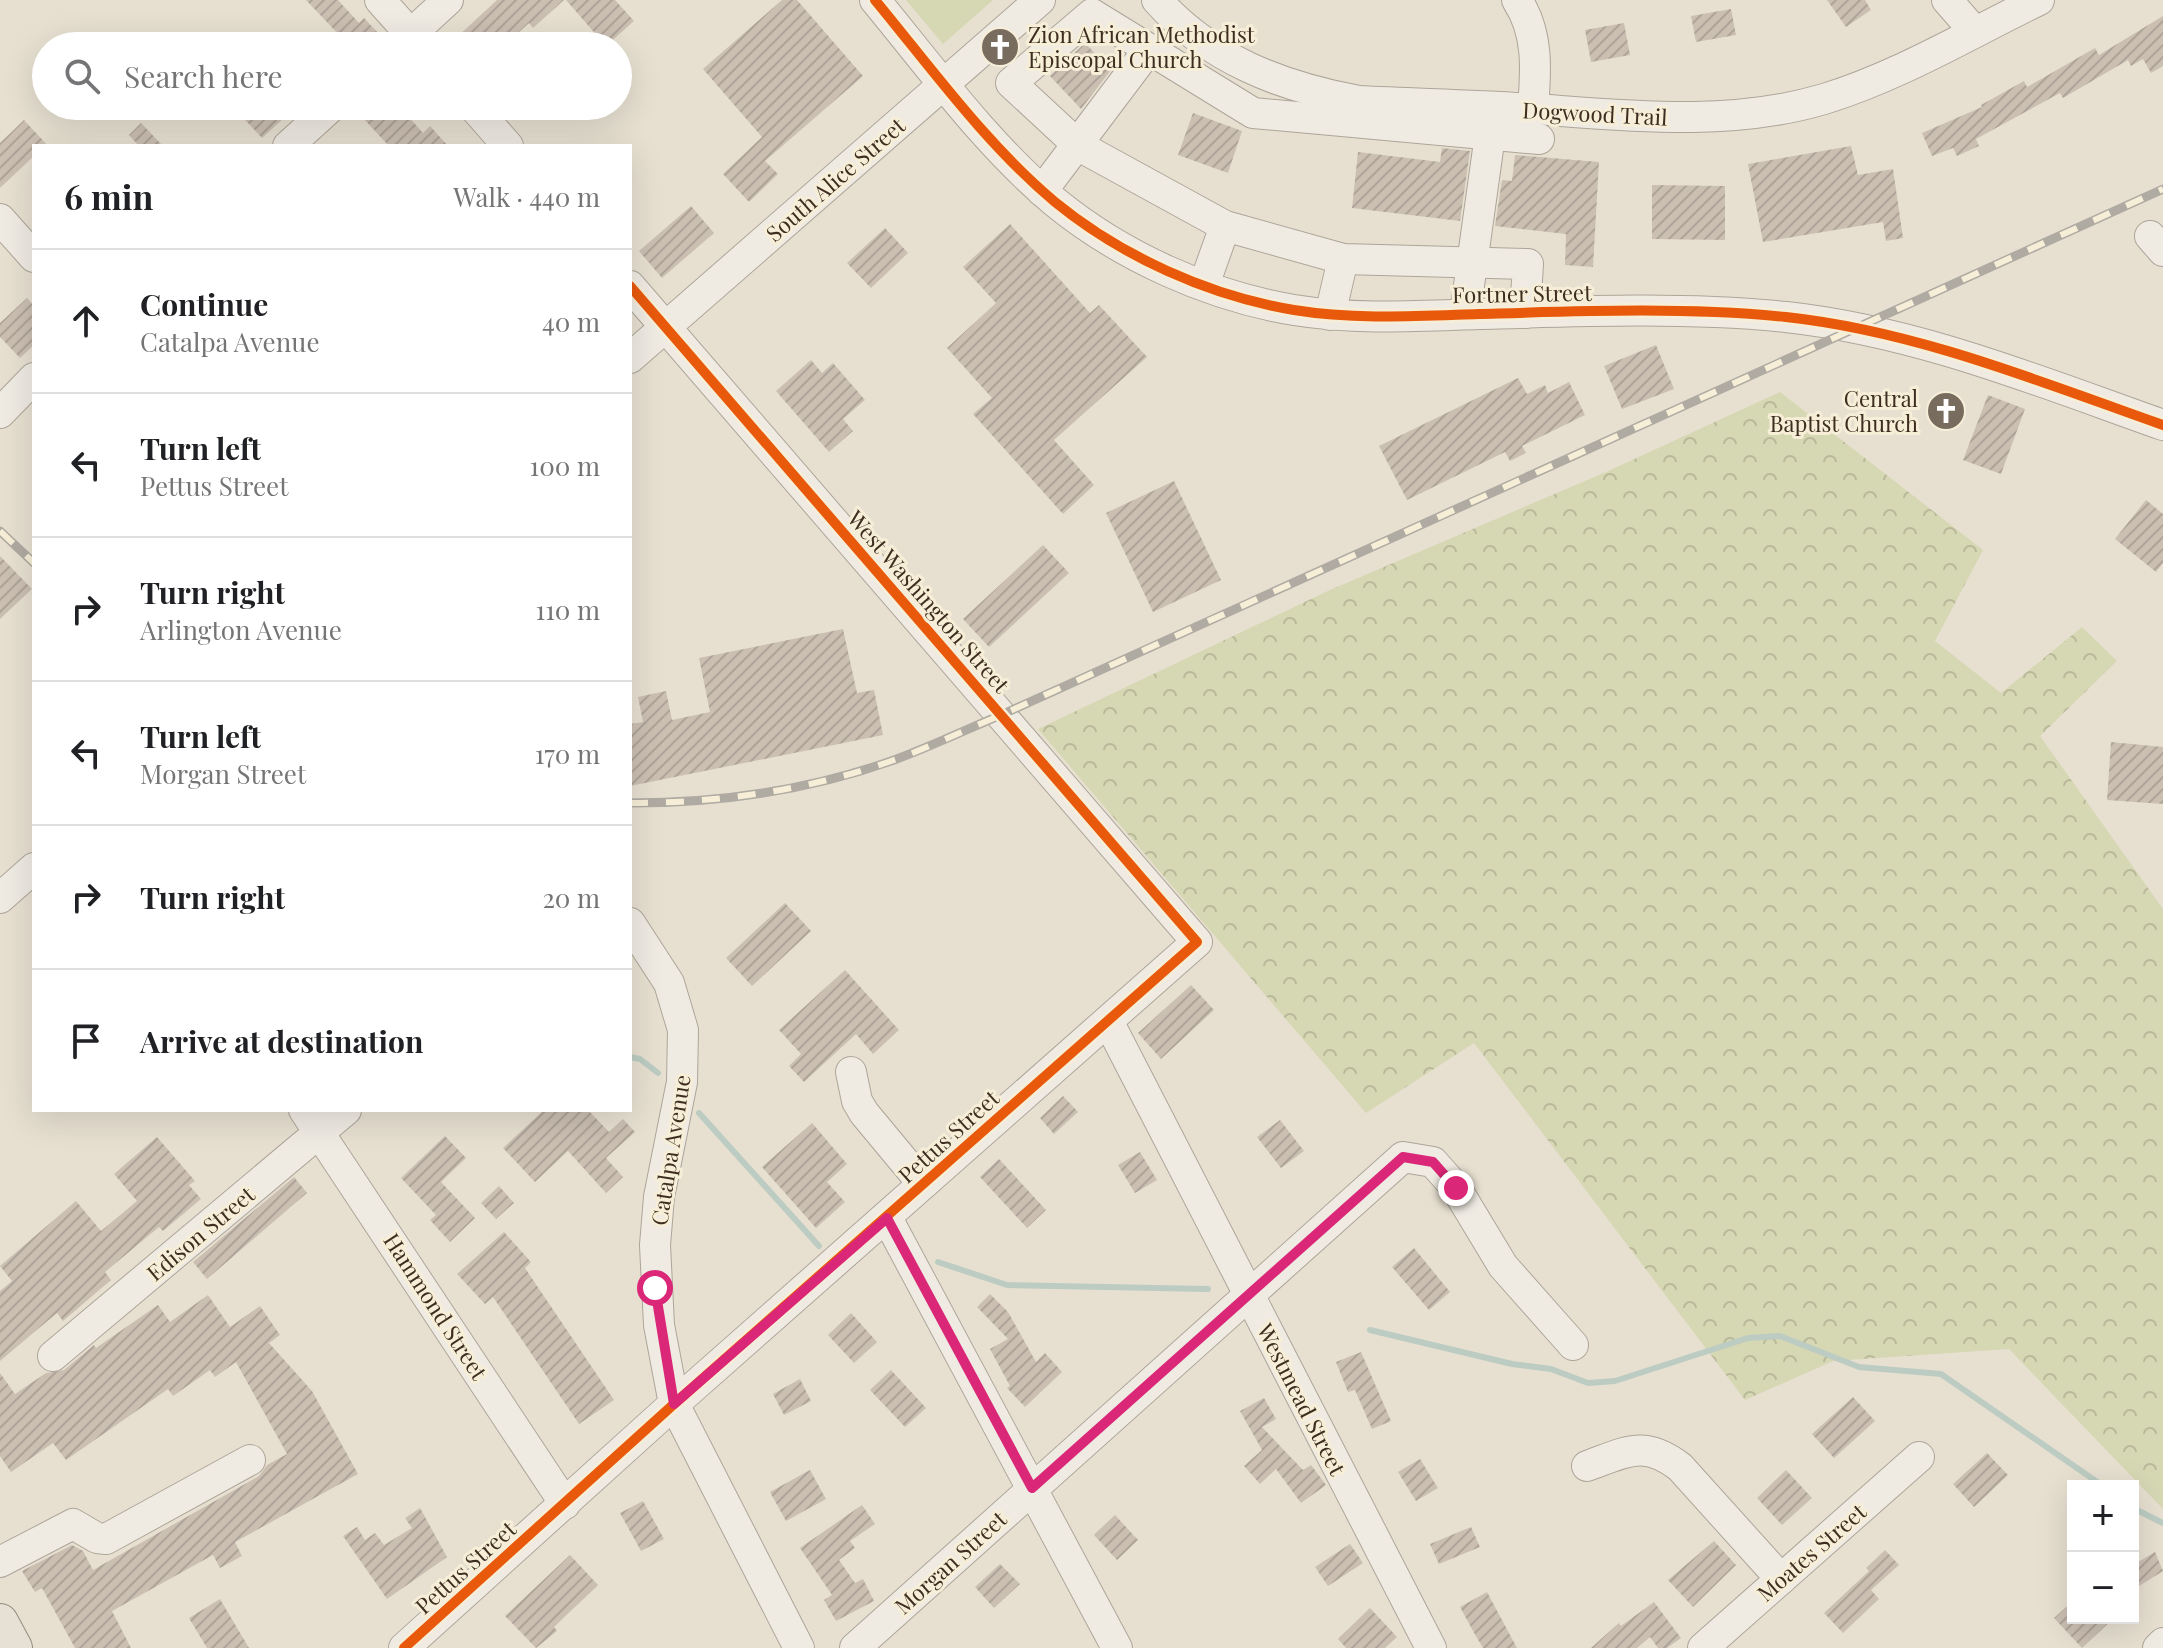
<!DOCTYPE html>
<html lang="en">
<head>
<meta charset="utf-8">
<style>
	body { margin:0; font-family:"Playfair Display",serif; background:#f6f6f6; color:#202124 }
	.controls { position:absolute; right:24px; bottom:24px; display:grid; overflow:hidden; border-radius:0px; box-shadow:0 8px 32px #0002 }
	.controls button { width:72px; height:72px; display:grid; place-items:center; padding:0; border:0; border-bottom:2px solid #e0e0e0; background:#fff; color:#202124; font:40px sans-serif }
	.stop { position:absolute; width:24px; height:24px; margin:-18px; border:6px solid #db2777; border-radius:50%; background:#fff }
	.stop.end { background:#db2777; border-color:#fff; box-shadow:0 2px 8px #0008 }
	.list { margin:0; padding:0; list-style:none }
	h2 { display:flex; justify-content:space-between; align-items:center; height:104px; margin:0; padding:0 32px; font-size:34px }
	h2 small { font-size:26px; font-weight:400; color:#757577 }
	.list li { display:grid; grid-template-columns:52px 1fr auto; gap:24px; align-items:center; box-sizing:border-box; height:144px; padding:0 32px; border-top:2px solid #e0e0e0 }
	.list b { display:block; font-size:30px; white-space:nowrap }
	.list p { margin:0; font-size:26px; white-space:nowrap; color:#757577 }
	.list em { font-size:26px; font-style:normal; color:#757577 }
	.icon { flex:none; width:44px; height:44px; fill:none; stroke:currentColor; stroke-width:2; stroke-linecap:round; stroke-linejoin:round }
	.map { position:relative; flex:none; width:2163px; height:1648px; overflow:hidden }
	.search { position:absolute; background:#fff; box-shadow:0 8px 32px #0002; left:32px; top:32px; width:600px; height:88px; display:flex; align-items:center; gap:20px; box-sizing:border-box; padding:0 28px; border-radius:44px; color:#757577; font-size:30px }
	.panel { position:absolute; background:#fff; box-shadow:0 8px 32px #0002; left:32px; top:144px; width:600px; height:968px; border-radius:0px }
	.map>svg:first-child { display:block }
</style>
</head>
<body>
<div class="map">
<svg width="2163" height="1648" viewBox="0 0 2163 1648">
	<defs>
		<pattern id="forest-crowns" width="20" height="18" patternUnits="userSpaceOnUse" patternTransform="scale(2)"><rect width="20" height="18" fill="#d6d7b3"/><path d="M2 6a3 3 0 1 1 6 0M12 15a3 3 0 1 1 6 0" fill="none" stroke="#b9b99a"/></pattern>
		<pattern id="building-hatch" width="6" height="6" patternUnits="userSpaceOnUse" patternTransform="scale(2)"><rect width="6" height="6" fill="#cbbfb2"/><path d="M-1 1l2-2M0 6l6-6M5 7l2-2" fill="none" stroke="#afa499"/></pattern>
	</defs>
	<rect width="100%" height="100%" fill="#e7e0d1"/>
	<polygon fill="url(#forest-crowns)" points="1780,392 1983,550 1935,641 2001,693 2082,627 2117,661 2040,736 2163,909 2163,1509 2009,1349 1833,1361 1745,1400 1474,1043 1366,1113 1038,729 1330,590 1606,472"/>
	<polygon fill="#d6d7b3" points="906,0 993,0 943,44"/>
	<g fill="none" stroke-linecap="round" stroke-linejoin="round">
		<g stroke="#bcccc2" stroke-width="6">
			<polyline points="630,1057 640,1059 658,1073"/>
			<polyline points="699,1113 819,1246"/>
			<polyline points="938,1262 1007,1285 1208,1289"/>
			<polyline points="1370,1330 1512,1364 1551,1369 1588,1383 1615,1381 1748,1338 1780,1336 1859,1367 1941,1374 2103,1486"/>
			<polyline points="2133,1508 2163,1523"/>
		</g>
	</g>
	<g fill="url(#building-hatch)">
		<polygon points="306,0 338,0 359,23 364,18 381,36 371,46 334,46 342,38"/>
		<polygon points="497,0 564,0 533,28 529,23 504,46 464,46 456,38"/>
		<polygon points="566,0 615,0 634,21 606,46"/>
		<polygon points="782,0 797,0 863,76 765,161 778,174 749,202 723,174 762,137 703,69"/>
		<polygon points="1827,0 1865,0 1871,10 1846,27"/>
		<polygon points="1731,9 1736,35 1696,42 1691,16"/>
		<polygon points="2163,16 2163,66 2151,73 2143,59 2131,66 2128,60 2063,98 2060,93 1976,139 1979,146 1957,156 1953,148 1932,156 1922,133 1982,107 1981,105 2024,81 2027,87 2095,48 2099,55"/>
		<polygon points="1624,23 1630,55 1591,62 1585,30"/>
		<polygon points="1085,43 1111,70 1081,109 1050,76"/>
		<polygon points="232,106 274,106 284,118 262,138"/>
		<polygon points="372,106 399,106 423,133 430,126 448,146 389,146 361,116"/>
		<polygon points="1193,113 1242,131 1228,173 1178,155"/>
		<polygon points="24,120 48,146 34,146 34,156 0,188 0,143"/>
		<polygon points="141,123 163,146 139,146 129,135"/>
		<polygon points="1851,146 1858,175 1893,169 1903,238 1886,241 1883,222 1763,242 1748,164"/>
		<polygon points="1442,148 1470,151 1460,221 1352,208 1358,152 1440,162"/>
		<polygon points="1515,155 1599,162 1593,267 1565,265 1566,234 1495,226 1502,180 1512,181"/>
		<polygon points="1652,185 1725,186 1725,240 1652,239"/>
		<polygon points="691,206 714,233 662,278 639,251"/>
		<polygon points="1010,224 1090,313 1099,305 1147,357 1054,440 1094,485 1063,514 973,414 992,398 947,348 996,303 963,267"/>
		<polygon points="885,228 908,253 871,288 847,263"/>
		<polygon points="27,298 34,306 34,345 20,358 0,337 0,323"/>
		<polygon points="1656,345 1674,389 1622,409 1604,366"/>
		<polygon points="811,360 822,373 833,363 865,400 843,419 853,431 829,452 776,391"/>
		<polygon points="1518,378 1527,394 1545,385 1548,393 1569,382 1585,415 1522,446 1526,453 1510,461 1505,452 1407,500 1379,446"/>
		<polygon points="1988,395 2025,409 2001,474 1963,460"/>
		<polygon points="1174,481 1221,580 1153,612 1106,513"/>
		<polygon points="2146,500 2163,514 2163,563 2156,572 2115,539"/>
		<polygon points="1043,545 1069,573 989,647 963,619"/>
		<polygon points="0,556 32,589 0,619"/>
		<polygon points="843,629 857,693 874,690 883,735 630,786 630,724 643,722 638,697 666,691 672,720 710,712 699,658"/>
		<polygon points="2111,742 2163,747 2163,804 2107,800"/>
		<polygon points="785,903 811,931 752,986 726,958"/>
		<polygon points="845,970 899,1030 873,1054 856,1034 804,1082 789,1066 801,1054 779,1030"/>
		<polygon points="1191,985 1214,1010 1161,1059 1138,1033"/>
		<polygon points="1063,1096 1078,1112 1054,1134 1040,1118"/>
		<polygon points="544,1110 588,1110 609,1132 623,1119 635,1132 606,1158 623,1177 606,1193 568,1151 535,1182 503,1148"/>
		<polygon points="1280,1120 1304,1151 1281,1168 1257,1137"/>
		<polygon points="812,1123 847,1164 827,1182 845,1202 816,1228 762,1167"/>
		<polygon points="445,1136 466,1158 441,1182 475,1218 450,1242 430,1220 436,1215 401,1178"/>
		<polygon points="157,1137 195,1181 189,1185 201,1199 163,1231 159,1227 105,1272 111,1280 63,1321 57,1313 0,1361 0,1291 12,1281 0,1266 76,1201 101,1231 137,1201 114,1174"/>
		<polygon points="1140,1152 1157,1180 1135,1193 1118,1165"/>
		<polygon points="999,1159 1046,1210 1027,1228 980,1177"/>
		<polygon points="294,1177 307,1193 207,1279 193,1262"/>
		<polygon points="499,1186 514,1203 496,1219 481,1203"/>
		<polygon points="504,1232 531,1262 525,1268 614,1400 579,1424 493,1297 485,1304 457,1274"/>
		<polygon points="1414,1248 1450,1292 1429,1310 1392,1267"/>
		<polygon points="990,1294 1008,1312 1036,1362 1045,1353 1062,1372 1025,1407 1007,1388 1010,1386 990,1349 1008,1339 977,1307"/>
		<polygon points="208,1295 230,1327 260,1306 280,1335 269,1343 312,1391 358,1474 235,1542 242,1556 220,1568 213,1555 112,1611 131,1648 75,1648 42,1588 35,1592 22,1571 72,1545 83,1551 93,1570 259,1476 267,1465 287,1454 236,1362 215,1377 210,1370 173,1396 168,1389 66,1460 53,1443 11,1472 0,1456 0,1373 15,1394 46,1373 64,1370 94,1345 96,1348 158,1305 170,1322"/>
		<polygon points="851,1313 877,1342 854,1363 828,1335"/>
		<polygon points="1361,1352 1391,1421 1372,1429 1355,1390 1348,1392 1336,1362"/>
		<polygon points="891,1370 926,1408 905,1427 870,1390"/>
		<polygon points="800,1379 811,1401 784,1415 773,1394"/>
		<polygon points="1853,1397 1875,1421 1834,1458 1812,1434"/>
		<polygon points="1264,1398 1276,1419 1262,1427 1303,1470 1311,1465 1326,1485 1301,1503 1276,1469 1260,1484 1244,1466 1262,1450 1240,1411"/>
		<polygon points="1987,1453 2008,1475 1974,1507 1953,1484"/>
		<polygon points="1420,1459 1438,1488 1416,1501 1398,1472"/>
		<polygon points="810,1470 826,1499 786,1521 770,1492"/>
		<polygon points="1786,1470 1812,1498 1782,1525 1757,1498"/>
		<polygon points="643,1501 664,1539 641,1551 620,1513"/>
		<polygon points="862,1505 875,1524 850,1541 855,1548 839,1560 855,1583 863,1579 874,1601 836,1621 824,1600 832,1595 800,1548"/>
		<polygon points="420,1508 447,1557 387,1599 343,1536 357,1527 365,1540 375,1533 384,1545 412,1528 405,1518"/>
		<polygon points="1115,1515 1138,1540 1117,1560 1094,1535"/>
		<polygon points="1471,1527 1480,1547 1439,1564 1430,1544"/>
		<polygon points="1714,1541 1736,1565 1693,1607 1668,1580"/>
		<polygon points="1350,1544 1363,1563 1328,1586 1315,1567"/>
		<polygon points="1885,1550 1899,1565 1871,1590 1879,1599 1843,1633 1824,1613 1869,1571 1866,1568"/>
		<polygon points="2155,1552 2163,1571 2133,1590 2133,1565"/>
		<polygon points="570,1555 598,1585 554,1627 557,1631 536,1648 505,1616"/>
		<polygon points="1000,1564 1020,1584 994,1608 975,1587"/>
		<polygon points="1487,1592 1517,1648 1483,1648 1473,1631 1460,1607"/>
		<polygon points="220,1599 249,1648 207,1648 189,1618"/>
		<polygon points="2073,1601 2073,1618 2114,1618 2082,1648 2054,1618"/>
		<polygon points="1654,1602 1681,1638 1667,1648 1658,1648 1650,1637 1637,1648 1591,1648 1619,1623 1621,1626"/>
		<polygon points="1370,1608 1397,1637 1385,1648 1346,1648 1338,1639"/>
	</g>
	<g fill="none" stroke-linecap="round" stroke-linejoin="round">
		<g stroke="#ada599" stroke-width="32">
			<g id="minor">
				<polyline points="380,0 421,46"/>
				<path d="M875,0C932,69 986,144 1055,202C1121,256 1209,296 1294,310C1355,320 1418,316 1479,314C1581,311 1685,307 1786,317C1916,331 2041,382 2163,425"/>
				<path d="M1157,0C1210,60 1283,87 1359,101C1418,104 1477,105 1535,109C1631,116 1730,127 1824,99C1899,76 1969,34 2039,0"/>
				<path d="M1517,0C1539,33 1536,71 1533,109"/>
				<polyline points="1947,0 1974,31"/>
				<polyline points="398,46 448,0"/>
				<polyline points="473,106 508,146"/>
				<polyline points="288,146 332,106"/>
				<polyline points="1042,191 1149,49"/>
				<polyline points="0,219 34,257"/>
				<polyline points="2150,236 2163,251"/>
				<polyline points="1204,285 1225,226"/>
				<polyline points="1525,313 1528,264 1343,259 1225,226 1079,146 1011,83 1092,14 1253,113 1539,139"/>
				<polyline points="1465,314 1490,135"/>
				<polyline points="1330,315 1343,259"/>
				<polyline points="630,358 1040,0"/>
				<polyline points="0,413 34,378"/>
				<polyline points="0,898 34,868"/>
				<polyline points="630,923 669,983 683,1030 682,1082 659,1197 655,1245 659,1325 674,1404 799,1648"/>
				<polyline points="1108,1021 1431,1648"/>
				<polyline points="851,1072 857,1101 864,1113 923,1184"/>
				<polyline points="304,1110 565,1504"/>
				<polyline points="887,1218 1117,1648"/>
				<polyline points="53,1356 346,1110"/>
				<path d="M1587,1466C1626,1452 1644,1439 1680,1467L1781,1579"/>
				<polyline points="0,1562 73,1524 97,1538 106,1539 250,1460"/>
				<polyline points="404,1648 674,1404 1197,942 630,286"/>
				<polyline points="855,1648 1403,1157 1433,1162 1456,1188 1503,1266 1573,1345"/>
				<polyline points="1703,1648 1919,1457"/>
				<polyline points="2158,1648 2163,1643"/>
			</g>
		</g>
		<g stroke="#928b80" stroke-width="38">
			<polyline id="major" points="0,1622 14,1648"/>
		</g>
		<use href="#minor" stroke="#efebe3" stroke-width="30"/>
		<use href="#major" stroke="#e6e1d4" stroke-width="36"/>
		<g stroke="#afaaa2" stroke-width="9">
			<g id="rail">
				<polyline points="0,531 34,563"/>
				<path d="M630,803C719,803 810,790 894,760C930,747 965,730 1001,715L2163,189"/>
			</g>
		</g>
		<use href="#rail" stroke="#f7eed8" stroke-width="6" stroke-dasharray="18" stroke-linecap="butt"/>
		<g stroke="#f7eed8" stroke-width="15">
			<g id="cycleway">
				<path d="M875,0C932,69 986,144 1055,202C1121,256 1209,296 1294,310C1355,320 1418,316 1479,314C1581,311 1685,307 1786,317C1916,331 2041,382 2163,425"/>
				<polyline points="404,1648 674,1404 1197,942 630,286"/>
			</g>
		</g>
		<use href="#cycleway" stroke="#e8590c" stroke-width="10"/>
	</g>
	<g fill="none" stroke-linecap="round" stroke-linejoin="round">
		<polyline stroke="#db2777" stroke-width="10" points="655,1288 674,1404 887,1218 1032,1488 1403,1157 1433,1162 1456,1188"/>
	</g>
	<defs>
		<g id="church-disc" transform="scale(2)"><circle r="9.5" fill="#786c5e" stroke="#f7eed8"/><path d="M-1.2-6h2.4v3.5h3.3v2.4h-3.3V6h-2.4V-.1h-3.3v-2.4h3.3Z" fill="#fff"/></g>
	</defs>
	<g fill-rule="evenodd">
		<use href="#church-disc" x="1000" y="47"/>
		<use href="#church-disc" x="1946" y="411"/>
	</g>
	<g text-anchor="middle" dominant-baseline="central" stroke-width="6" stroke-linejoin="round" paint-order="stroke">
		<g font-size="22" fill="#3d2e20" stroke="#f7eed8" text-anchor="start">
			<text x="1028" y="34">Zion African Methodist<tspan x="1028" dy="25">Episcopal Church</tspan></text>
			<text x="1918" y="398" text-anchor="end">Central<tspan x="1918" dy="25">Baptist Church</tspan></text>
		</g>
		<g font-size="22" fill="#3d2e20" stroke="#f7eed8">
			<text transform="translate(1595 113) rotate(3)">Dogwood Trail</text>
			<text transform="translate(835 179) rotate(-41)">South Alice Street</text>
			<text transform="translate(1522 293) rotate(-1)">Fortner Street</text>
			<text transform="translate(929 601) rotate(49)">West Washington Street</text>
			<text transform="translate(948 1136) rotate(-42)">Pettus Street</text>
			<text transform="translate(670 1150) rotate(-81)">Catalpa Avenue</text>
			<text transform="translate(200 1233) rotate(-40)">Edison Street</text>
			<text transform="translate(436 1306) rotate(57)">Hammond Street</text>
			<text transform="translate(1302 1399) rotate(63)">Westmead Street</text>
			<text transform="translate(1811 1552) rotate(-41)">Moates Street</text>
			<text transform="translate(950 1562) rotate(-42)">Morgan Street</text>
			<text transform="translate(465 1567) rotate(-42)">Pettus Street</text>
		</g>
	</g>
</svg>
<div class="controls">
<button>+</button>
<button>−</button>
</div>
<div class="stop" style="left:655px;top:1288px"></div>
<div class="stop end" style="left:1456px;top:1188px"></div>
<div class="search"><svg class="icon" aria-label="search" viewBox="0 0 24 24"><circle cx="10" cy="10" r="6"/><path d="M15 15l6 6"/></svg>Search here</div>
<section class="panel">
<h2>6 min<small>Walk · 440 m</small></h2>
<ul class="list">
<li><svg class="icon" aria-label="ahead" viewBox="0 0 24 24"><path d="M12 20V5M6 11l6-6 6 6"/></svg><div><b>Continue</b><p>Catalpa Avenue</p></div><em>40 m</em></li>
<li><svg class="icon" aria-label="left" viewBox="0 0 24 24"><path d="M17 20v-9H6M10 6l-5 5 5 5"/></svg><div><b>Turn left</b><p>Pettus Street</p></div><em>100 m</em></li>
<li><svg class="icon" aria-label="right" viewBox="0 0 24 24"><path d="M7 20v-9h11M14 6l5 5-5 5"/></svg><div><b>Turn right</b><p>Arlington Avenue</p></div><em>110 m</em></li>
<li><svg class="icon" aria-label="left" viewBox="0 0 24 24"><path d="M17 20v-9H6M10 6l-5 5 5 5"/></svg><div><b>Turn left</b><p>Morgan Street</p></div><em>170 m</em></li>
<li><svg class="icon" aria-label="right" viewBox="0 0 24 24"><path d="M7 20v-9h11M14 6l5 5-5 5"/></svg><div><b>Turn right</b></div><em>20 m</em></li>
<li><svg class="icon" aria-label="arrive" viewBox="0 0 24 24"><path d="M6 21V4h12l-3 4 3 4H6"/></svg><div><b>Arrive at destination</b></div></li>
</ul>
</section>
</div>
</body>
</html>
